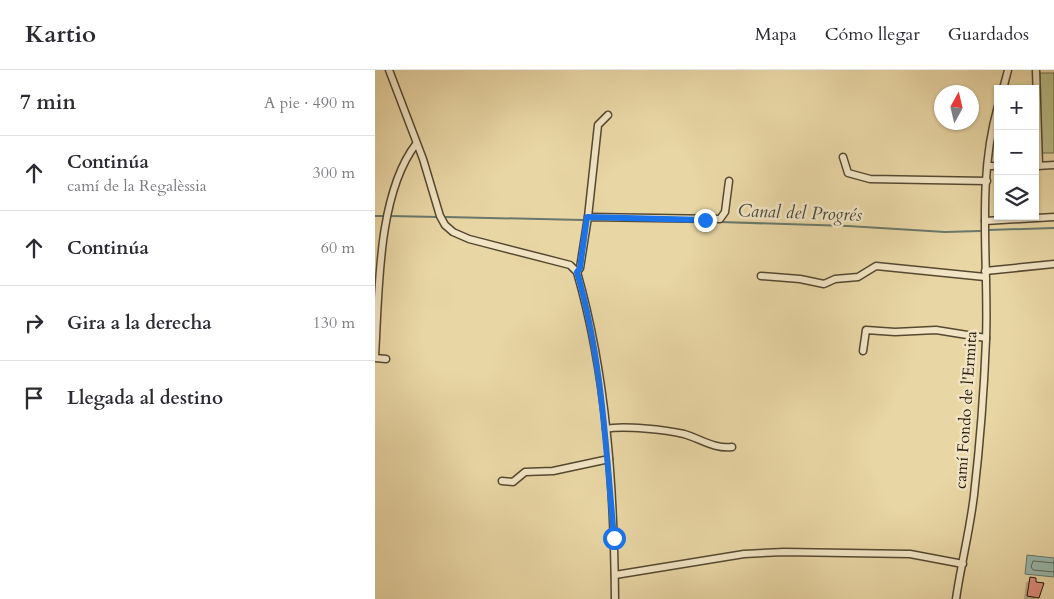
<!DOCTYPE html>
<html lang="es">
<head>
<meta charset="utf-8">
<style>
	body { margin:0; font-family:Cardo,serif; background:#f2f2f3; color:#2b2b33 }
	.controls { position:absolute; right:15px; top:15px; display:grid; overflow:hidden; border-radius:0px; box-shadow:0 1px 4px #0004 }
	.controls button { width:45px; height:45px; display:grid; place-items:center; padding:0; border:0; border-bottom:1px solid #e1e1e2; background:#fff; color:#2b2b33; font:25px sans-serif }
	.compass { position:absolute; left:559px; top:15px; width:45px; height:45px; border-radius:50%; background:#fff; box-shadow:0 1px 4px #0004; rotate:8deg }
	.stop { position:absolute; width:15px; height:15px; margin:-11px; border:4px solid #1a73e8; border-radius:50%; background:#fff }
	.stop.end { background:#1a73e8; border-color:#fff; box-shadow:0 1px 5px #0008 }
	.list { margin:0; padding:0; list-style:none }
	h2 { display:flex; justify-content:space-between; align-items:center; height:65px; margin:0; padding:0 20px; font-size:21px }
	h2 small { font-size:16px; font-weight:400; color:#7c7c81 }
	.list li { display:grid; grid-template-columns:32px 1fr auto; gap:15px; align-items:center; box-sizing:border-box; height:75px; padding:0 20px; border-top:1px solid #e1e1e2 }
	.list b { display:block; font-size:19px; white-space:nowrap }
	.list p { margin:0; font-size:16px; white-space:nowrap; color:#7c7c81 }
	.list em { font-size:16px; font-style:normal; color:#7c7c81 }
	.icon { flex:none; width:28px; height:28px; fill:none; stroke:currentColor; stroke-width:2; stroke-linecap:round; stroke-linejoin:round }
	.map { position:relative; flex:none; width:679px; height:529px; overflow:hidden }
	header { display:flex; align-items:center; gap:30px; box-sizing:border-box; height:70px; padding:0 25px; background:#fff; border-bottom:1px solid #e1e1e2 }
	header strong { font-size:24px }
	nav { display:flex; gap:28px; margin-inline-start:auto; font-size:18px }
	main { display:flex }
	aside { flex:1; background:#fff }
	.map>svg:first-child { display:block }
</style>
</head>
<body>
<header>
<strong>Kartio</strong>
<nav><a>Mapa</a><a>Cómo llegar</a><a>Guardados</a></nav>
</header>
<main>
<aside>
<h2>7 min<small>A pie · 490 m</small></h2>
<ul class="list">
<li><svg class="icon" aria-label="ahead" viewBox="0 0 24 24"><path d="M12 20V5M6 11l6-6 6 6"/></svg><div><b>Continúa</b><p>camí de la Regalèssia</p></div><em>300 m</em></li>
<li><svg class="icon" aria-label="ahead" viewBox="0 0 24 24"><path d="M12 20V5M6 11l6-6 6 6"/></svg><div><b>Continúa</b></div><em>60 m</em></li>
<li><svg class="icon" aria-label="right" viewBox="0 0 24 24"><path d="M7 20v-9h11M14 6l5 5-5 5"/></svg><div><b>Gira a la derecha</b></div><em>130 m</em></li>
<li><svg class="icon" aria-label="arrive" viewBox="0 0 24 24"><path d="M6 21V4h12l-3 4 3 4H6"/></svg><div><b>Llegada al destino</b></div></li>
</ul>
</aside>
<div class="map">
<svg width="679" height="529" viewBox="0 0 679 529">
	<rect width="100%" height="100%" fill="#e9d6a5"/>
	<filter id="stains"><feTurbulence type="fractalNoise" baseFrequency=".004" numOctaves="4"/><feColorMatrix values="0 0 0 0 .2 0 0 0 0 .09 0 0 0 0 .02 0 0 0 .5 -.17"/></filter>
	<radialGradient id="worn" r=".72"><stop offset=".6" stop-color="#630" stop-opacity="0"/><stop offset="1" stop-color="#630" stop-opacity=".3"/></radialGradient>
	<polygon fill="#b8bd86" stroke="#6e6b48" points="665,3 679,3 679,83 666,83"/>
	<polygon fill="#98b8ac" stroke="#6a786b" points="652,485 679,488 679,507 650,504"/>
	<polygon fill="#0003" points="655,509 663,527 660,529 649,529 651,513"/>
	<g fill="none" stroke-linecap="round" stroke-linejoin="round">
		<polyline stroke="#5e685a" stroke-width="1" points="679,493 658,491 656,497 658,500 679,502"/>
		<g stroke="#6a786b" stroke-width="2">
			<polyline points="0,146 10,146"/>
			<polyline points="15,146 62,147"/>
			<polyline points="71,147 208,150"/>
			<polyline points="345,152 473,156 570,162 605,161"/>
			<polyline points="613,160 679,158"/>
		</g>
	</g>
	<polygon fill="#dd8f7f" stroke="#241909" points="655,507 661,508 661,512 669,513 664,528 652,526"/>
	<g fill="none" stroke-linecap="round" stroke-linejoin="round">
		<g stroke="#554830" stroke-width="9">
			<g id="minor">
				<path d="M14,0L48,89L65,146L70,155L78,162L94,169L195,195L202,202C232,307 239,420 240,529"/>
				<polyline points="661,0 664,96"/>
				<polyline points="628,19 633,0"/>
				<polyline points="468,87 473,103 495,109 612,111"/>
				<polyline points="613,96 623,96"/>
				<polyline points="661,96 679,95"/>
				<polyline points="213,147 223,55 233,45"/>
				<polyline points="610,151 679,147"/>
				<polyline points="610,201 679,194"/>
				<polyline points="202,202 205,198 213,147 345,149 350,142 354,111"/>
				<polyline points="386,206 425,209 449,214 460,209 483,207 501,196 610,207"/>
				<polyline points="488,281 491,260 520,262 561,260 611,268"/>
				<path d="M0,286C4,223 2,125 41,74"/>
				<polyline points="0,288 11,289"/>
				<path d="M231,359C247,355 292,360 309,364C326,369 339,379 357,377"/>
				<polyline points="127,411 138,412 150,402 178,401 234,389"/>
				<polyline points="240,505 369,484 409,482 535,484 588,494"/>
				<path d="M581,529C586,494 595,460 599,425C605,373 609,321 611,270C614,192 601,112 623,36"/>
			</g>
		</g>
		<use href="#minor" stroke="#f1e4c4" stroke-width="6"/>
	</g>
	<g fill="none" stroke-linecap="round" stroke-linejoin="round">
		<path stroke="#1a73e8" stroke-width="6" d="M239,468C231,379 227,289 202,202L205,198L212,147L330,150"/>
	</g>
	<g text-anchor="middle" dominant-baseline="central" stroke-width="5" stroke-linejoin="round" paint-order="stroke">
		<g font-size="16" fill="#241909" stroke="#f1e4c4">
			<text transform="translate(591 340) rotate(-86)">camí Fondo de l'Ermita</text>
		</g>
		<g font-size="18" font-style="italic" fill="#47493a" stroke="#f1e4c4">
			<text transform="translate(425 143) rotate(2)">Canal del Progrés</text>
		</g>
	</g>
	<rect width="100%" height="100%" filter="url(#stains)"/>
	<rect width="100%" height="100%" fill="url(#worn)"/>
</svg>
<div class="controls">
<button>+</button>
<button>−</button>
<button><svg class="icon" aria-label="layers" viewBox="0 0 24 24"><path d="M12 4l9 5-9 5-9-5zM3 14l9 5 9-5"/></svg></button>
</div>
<svg class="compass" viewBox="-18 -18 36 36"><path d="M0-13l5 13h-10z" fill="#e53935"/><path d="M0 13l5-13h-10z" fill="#7c7c81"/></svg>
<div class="stop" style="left:239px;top:468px"></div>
<div class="stop end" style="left:330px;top:150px"></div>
</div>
</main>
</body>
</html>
